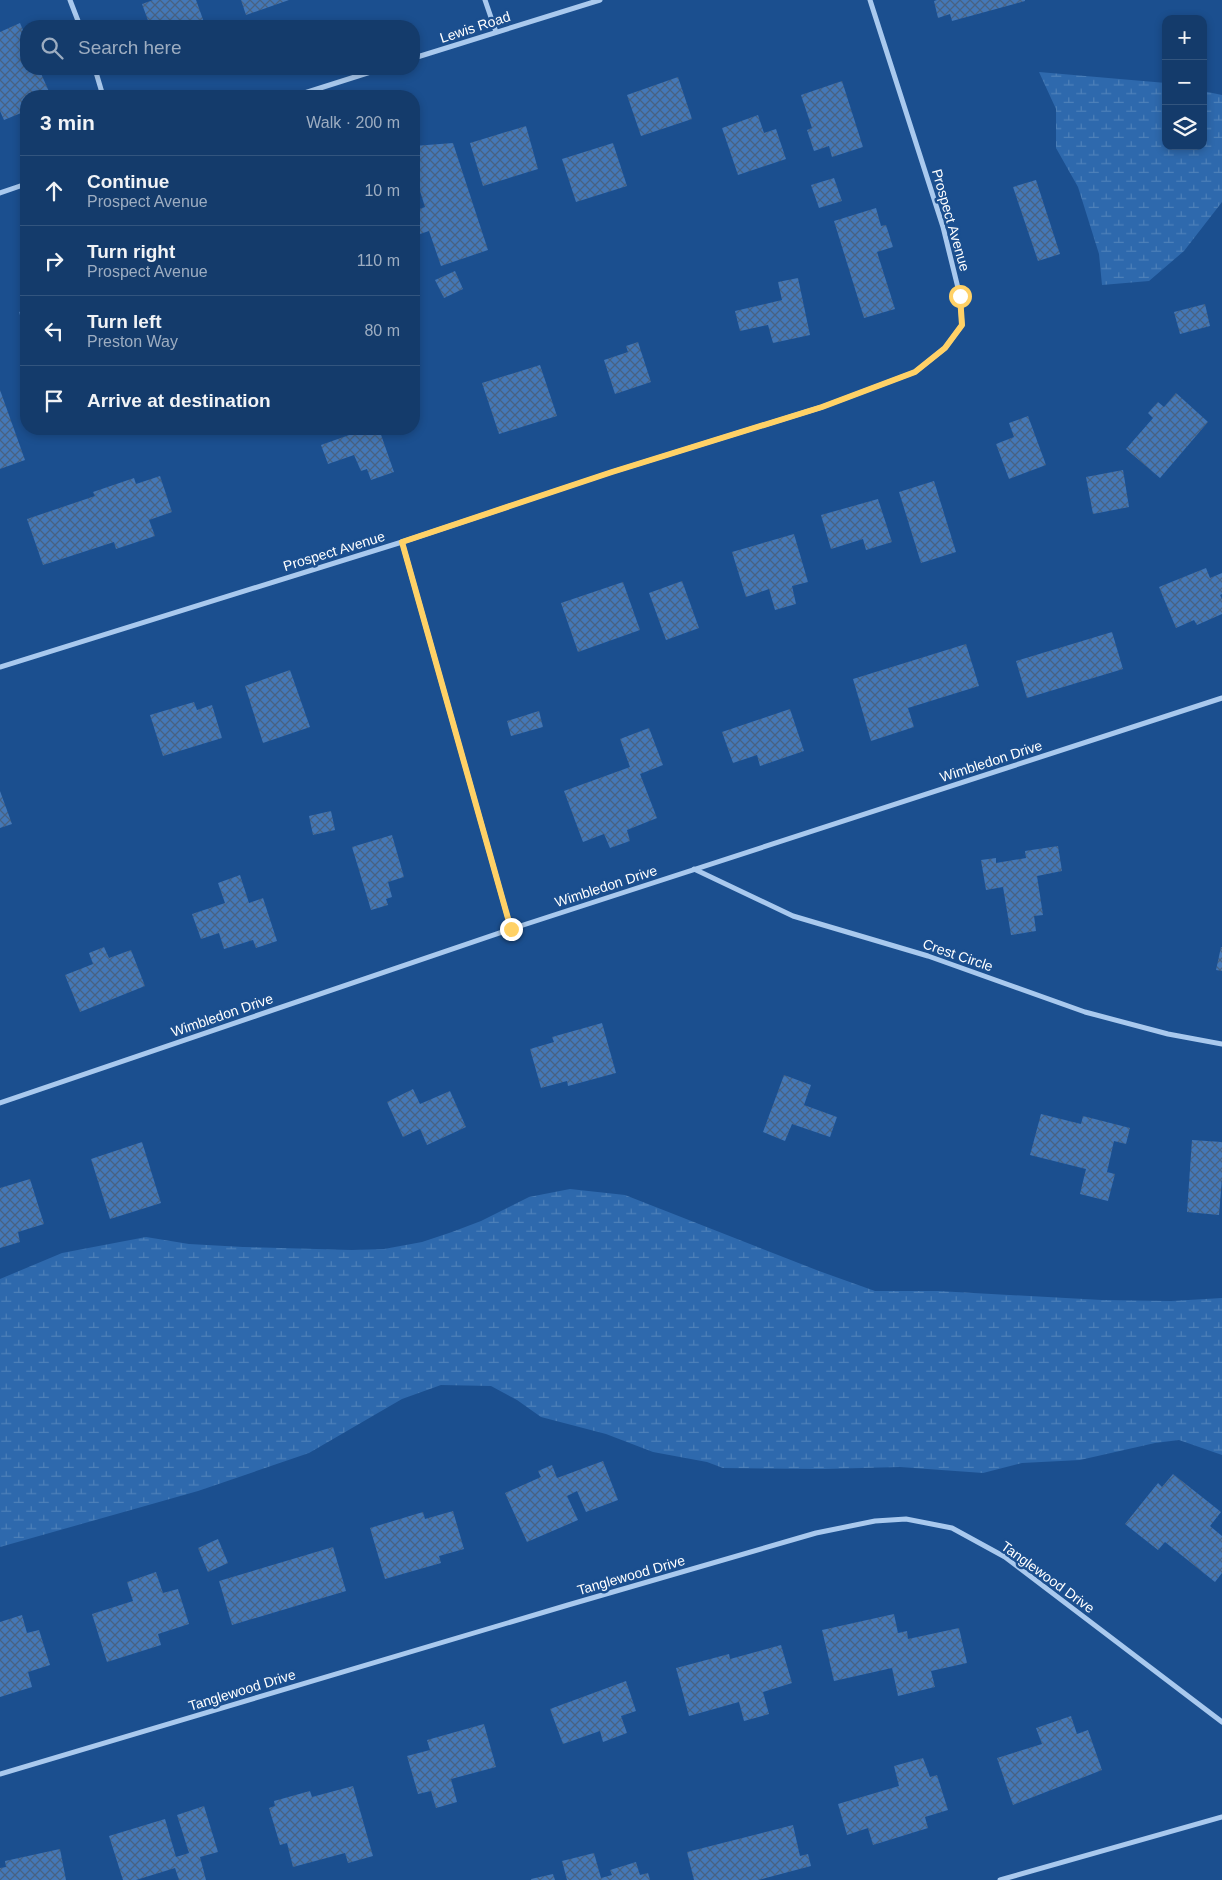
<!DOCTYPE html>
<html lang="en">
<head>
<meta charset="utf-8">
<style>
	body { margin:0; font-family:Helvetica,sans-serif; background:#1d4271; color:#f1f3f6 }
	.controls { position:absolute; right:15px; top:15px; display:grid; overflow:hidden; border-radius:10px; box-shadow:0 2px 8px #0003 }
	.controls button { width:45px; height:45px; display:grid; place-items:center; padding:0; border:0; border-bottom:1px solid #33557e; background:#143b6b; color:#f1f3f6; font:25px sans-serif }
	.stop { position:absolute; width:15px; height:15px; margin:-11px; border:4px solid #ffd166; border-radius:50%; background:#fff }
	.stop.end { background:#ffd166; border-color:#fff; box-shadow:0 1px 5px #0008 }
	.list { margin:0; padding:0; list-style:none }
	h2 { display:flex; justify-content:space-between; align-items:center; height:65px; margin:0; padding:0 20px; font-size:21px }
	h2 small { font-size:16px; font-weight:400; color:#9dadc1 }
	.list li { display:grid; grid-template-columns:32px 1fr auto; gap:15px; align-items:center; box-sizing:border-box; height:70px; padding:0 20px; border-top:1px solid #33557e }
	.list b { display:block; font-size:19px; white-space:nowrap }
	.list p { margin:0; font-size:16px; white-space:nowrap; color:#9dadc1 }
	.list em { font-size:16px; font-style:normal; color:#9dadc1 }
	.icon { flex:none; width:28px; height:28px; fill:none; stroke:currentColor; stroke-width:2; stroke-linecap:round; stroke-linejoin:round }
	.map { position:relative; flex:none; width:1222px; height:1880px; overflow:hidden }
	.search { position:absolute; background:#143b6b; box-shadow:0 2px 8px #0003; left:20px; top:20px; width:400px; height:55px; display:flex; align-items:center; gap:12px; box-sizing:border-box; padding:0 18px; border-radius:20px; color:#9dadc1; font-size:19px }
	.panel { position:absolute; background:#143b6b; box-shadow:0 2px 8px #0003; left:20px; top:90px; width:400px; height:345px; border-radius:20px }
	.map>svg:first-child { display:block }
</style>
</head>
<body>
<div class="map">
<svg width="1222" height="1880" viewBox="0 0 1222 1880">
	<defs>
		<pattern id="wetland-marsh" width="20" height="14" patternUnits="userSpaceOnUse" patternTransform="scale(1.25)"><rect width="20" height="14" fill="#2e69ad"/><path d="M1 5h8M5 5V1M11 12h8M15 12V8" fill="none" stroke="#4d80b9"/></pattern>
		<pattern id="building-cross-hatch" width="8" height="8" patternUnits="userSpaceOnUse" patternTransform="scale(1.25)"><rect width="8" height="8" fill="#4478b7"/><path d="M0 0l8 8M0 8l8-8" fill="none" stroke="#486282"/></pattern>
	</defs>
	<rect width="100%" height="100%" fill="#1b4f8f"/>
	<g fill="url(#wetland-marsh)">
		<polygon points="1039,72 1166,83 1166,146 1203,146 1203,91 1222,95 1222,202 1184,251 1149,281 1102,285 1099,254 1078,187 1056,148 1056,109"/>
		<polygon points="570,1189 625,1195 819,1271 875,1291 938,1291 1102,1300 1171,1301 1222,1298 1222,1455 1179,1440 1155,1443 1080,1460 1022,1463 983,1473 900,1467 824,1469 723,1468 707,1462 653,1452 606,1434 541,1417 517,1400 491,1386 441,1385 402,1399 309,1453 198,1491 0,1547 0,1279 62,1253 146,1237 189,1244 243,1247 352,1250 384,1249 422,1242 452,1232 481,1221 529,1197"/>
	</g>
	<g fill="url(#building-cross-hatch)">
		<polygon points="153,0 196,0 205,25 150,26 142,4"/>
		<polygon points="241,0 289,0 246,15"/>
		<polygon points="937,0 1025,0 1025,1 952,21 950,14 938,18 934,1"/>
		<polygon points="20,23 26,37 26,69 39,69 51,96 26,96 26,111 4,120 0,111 0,32"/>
		<polygon points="678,77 692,119 641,136 627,95"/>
		<polygon points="842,81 863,147 832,157 829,146 814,151 807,130 812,128 801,95"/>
		<polygon points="758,115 764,133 776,129 786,159 738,175 722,128"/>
		<polygon points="526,126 538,169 483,186 470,143"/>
		<polygon points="453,143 488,250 441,266 429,231 414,236 414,211 425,207 414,172 414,146"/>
		<polygon points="613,143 627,186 576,202 562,159"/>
		<polygon points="834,178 842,201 819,208 811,185"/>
		<polygon points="1036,180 1060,254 1038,261 1013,187"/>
		<polygon points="876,208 881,226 886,225 893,247 877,252 895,309 864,318 834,221"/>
		<polygon points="455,271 463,289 444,298 435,280"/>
		<polygon points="798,278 810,335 773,343 768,325 740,331 735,311 782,300 778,282"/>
		<polygon points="1205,304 1210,326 1180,334 1174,312"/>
		<polygon points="26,309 26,334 19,312"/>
		<polygon points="638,342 651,382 615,394 604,360 628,352 626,346"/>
		<polygon points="540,365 557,416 499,434 482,383"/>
		<polygon points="0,390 25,460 0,469"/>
		<polygon points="1176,393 1208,422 1160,478 1126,449 1153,418 1148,413 1158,402 1164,407"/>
		<polygon points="1028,416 1046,465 1009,479 996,444 1014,437 1009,423"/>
		<polygon points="366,429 379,429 394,472 371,480 367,469 361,471 354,455 328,464 321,445"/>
		<polygon points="1123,470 1129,507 1093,514 1086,477"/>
		<polygon points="160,476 172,512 149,520 155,536 116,549 114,542 43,565 27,519 95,496 93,492 134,478 136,484"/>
		<polygon points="934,481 956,552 921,563 899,492"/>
		<polygon points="878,499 892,542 866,550 863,539 831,549 821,515"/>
		<polygon points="794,534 808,582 792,586 796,604 775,610 769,589 746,597 732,552"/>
		<polygon points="1206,568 1210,578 1222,573 1222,594 1220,595 1222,599 1222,614 1197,625 1194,620 1176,628 1159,587"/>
		<polygon points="682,581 699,628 666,640 649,593"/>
		<polygon points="623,582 640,630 578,652 561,603"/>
		<polygon points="1112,632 1123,669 1027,698 1016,661"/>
		<polygon points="966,644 979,686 908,708 914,727 871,741 853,679"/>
		<polygon points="290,670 310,727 263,743 245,686"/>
		<polygon points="194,702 197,710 212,705 222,738 163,756 150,715"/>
		<polygon points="790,709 804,751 760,766 757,755 733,763 722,732"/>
		<polygon points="539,711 543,727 511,736 507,721"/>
		<polygon points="649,728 663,765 640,774 657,818 627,830 630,841 610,848 604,834 583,842 564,791 630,767 620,739"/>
		<polygon points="0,791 12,824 0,828"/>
		<polygon points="331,811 335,830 313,835 309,816"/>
		<polygon points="392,835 404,877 388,882 392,897 386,899 388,905 371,910 352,847"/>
		<polygon points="1058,846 1062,871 1037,876 1043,915 1034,916 1036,931 1011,935 1003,887 986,890 981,860 996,858 996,863 1026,858 1025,851"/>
		<polygon points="240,875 249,903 263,898 277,941 256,948 253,940 224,949 219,933 201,939 192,914 225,903 218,883"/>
		<polygon points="104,947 109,958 131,950 145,986 80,1012 65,975 93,964 89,953"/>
		<polygon points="1221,947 1222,947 1222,971 1216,970"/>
		<polygon points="602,1023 616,1073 568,1086 567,1081 541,1088 530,1049 554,1042 552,1037"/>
		<polygon points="784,1075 811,1085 804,1105 837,1117 830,1137 792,1124 785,1141 763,1132"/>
		<polygon points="413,1089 420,1104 450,1091 466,1127 427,1145 420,1129 403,1137 387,1102"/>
		<polygon points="1041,1114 1081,1124 1083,1116 1130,1128 1126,1144 1114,1141 1107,1172 1115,1174 1108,1201 1080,1194 1086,1169 1030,1155"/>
		<polygon points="1192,1140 1222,1142 1222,1178 1219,1215 1187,1212"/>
		<polygon points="142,1142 161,1203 110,1219 91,1159"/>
		<polygon points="30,1179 44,1224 18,1232 20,1242 0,1248 0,1188"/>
		<polygon points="603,1461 618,1500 586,1512 577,1491 567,1496 578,1520 527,1542 505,1493 541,1477 538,1471 552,1465 557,1478"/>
		<polygon points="1173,1474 1221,1512 1210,1526 1222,1536 1222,1573 1215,1582 1165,1542 1158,1550 1125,1524 1158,1483 1162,1487"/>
		<polygon points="453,1511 464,1549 439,1556 441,1563 385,1579 370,1528 423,1512 425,1519"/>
		<polygon points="218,1539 228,1563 208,1572 198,1548"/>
		<polygon points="333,1547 346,1591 232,1625 219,1581"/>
		<polygon points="156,1572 163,1593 178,1589 189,1624 158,1634 161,1645 107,1662 92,1614 133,1601 127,1582"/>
		<polygon points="894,1614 898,1633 907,1631 908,1639 959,1628 967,1663 931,1671 935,1687 898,1696 892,1668 834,1681 822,1630"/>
		<polygon points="22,1615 27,1633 39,1630 50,1665 28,1672 32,1687 0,1697 0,1622"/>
		<polygon points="781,1645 792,1683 763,1692 769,1714 744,1721 739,1702 689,1716 676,1668 729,1654 730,1659"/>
		<polygon points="626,1681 636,1711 621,1716 627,1733 603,1742 600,1731 563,1744 550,1709"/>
		<polygon points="1071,1716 1077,1734 1088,1730 1102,1770 1013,1805 997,1758 1042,1744 1036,1728"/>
		<polygon points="484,1724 496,1767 451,1779 457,1802 436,1808 431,1791 418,1794 407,1756 430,1750 427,1740"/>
		<polygon points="923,1758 930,1777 937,1775 948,1810 925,1817 928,1828 873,1845 868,1828 847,1835 838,1804 899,1786 894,1766"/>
		<polygon points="353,1786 373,1856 348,1863 345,1853 293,1867 287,1843 280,1845 269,1808 275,1806 274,1801 310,1791 312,1797"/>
		<polygon points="204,1806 218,1852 200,1857 206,1880 179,1880 175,1868 136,1880 123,1880 109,1836 165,1819 176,1857 189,1853 177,1815"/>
		<polygon points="793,1825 800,1856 808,1854 811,1866 758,1880 694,1880 687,1852"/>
		<polygon points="60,1849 66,1880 0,1880 0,1868 6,1867 5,1861"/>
		<polygon points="594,1853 601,1878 612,1875 610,1870 636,1862 640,1875 648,1873 650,1880 567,1880 562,1861"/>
		<polygon points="553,1874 555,1880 531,1880 531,1879"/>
	</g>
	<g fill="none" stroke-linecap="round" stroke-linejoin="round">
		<g stroke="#a9c9ee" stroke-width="5">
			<polyline points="70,0 80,26"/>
			<polyline points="485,0 496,32"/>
			<polyline points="414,58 600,0"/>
			<polyline points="95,69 103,96"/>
			<polyline points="295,96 380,69"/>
			<polyline points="0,193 26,184"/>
			<polyline points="402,542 511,929"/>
			<polyline points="0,667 402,542 612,472 822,407 915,372 945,348 962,325 960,296 943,227 870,0"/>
			<polyline points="694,869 793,916 928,956 1085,1012 1168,1034 1222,1044"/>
			<polyline points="0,1103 511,929 1222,698"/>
			<polyline points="0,1774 568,1605 816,1533 875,1521 906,1519 952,1528 1005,1557 1222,1722"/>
			<polyline points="1000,1880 1222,1817"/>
		</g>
	</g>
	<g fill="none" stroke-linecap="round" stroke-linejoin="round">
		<polyline stroke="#ffd166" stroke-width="6" points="511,929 402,542 612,472 822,407 915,372 945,348 962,325 960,296"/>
	</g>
	<g text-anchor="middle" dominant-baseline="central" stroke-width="5" stroke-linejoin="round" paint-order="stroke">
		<g font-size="14" fill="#fff" stroke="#1b4f8f">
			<text transform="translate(475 27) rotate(-18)">Lewis Road</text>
			<text transform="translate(951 220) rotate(74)">Prospect Avenue</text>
			<text transform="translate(334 551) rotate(-17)">Prospect Avenue</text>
			<text transform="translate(991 761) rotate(-18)">Wimbledon Drive</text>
			<text transform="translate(606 886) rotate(-18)">Wimbledon Drive</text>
			<text transform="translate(958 955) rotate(19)">Crest Circle</text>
			<text transform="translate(222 1015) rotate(-19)">Wimbledon Drive</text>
			<text transform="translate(631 1575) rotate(-16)">Tanglewood Drive</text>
			<text transform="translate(1048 1577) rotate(36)">Tanglewood Drive</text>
			<text transform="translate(242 1690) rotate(-17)">Tanglewood Drive</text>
		</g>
	</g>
</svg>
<div class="controls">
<button>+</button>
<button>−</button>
<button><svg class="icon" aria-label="layers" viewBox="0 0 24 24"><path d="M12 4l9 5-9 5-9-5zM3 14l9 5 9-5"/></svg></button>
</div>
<div class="stop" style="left:960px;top:296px"></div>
<div class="stop end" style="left:511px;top:929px"></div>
<div class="search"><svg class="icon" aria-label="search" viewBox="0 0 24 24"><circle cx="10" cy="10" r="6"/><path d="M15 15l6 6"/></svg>Search here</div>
<section class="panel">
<h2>3 min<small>Walk · 200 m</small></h2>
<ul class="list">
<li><svg class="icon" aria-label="ahead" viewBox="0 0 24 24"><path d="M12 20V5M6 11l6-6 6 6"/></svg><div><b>Continue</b><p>Prospect Avenue</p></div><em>10 m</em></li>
<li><svg class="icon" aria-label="right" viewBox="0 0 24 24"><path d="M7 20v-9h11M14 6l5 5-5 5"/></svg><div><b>Turn right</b><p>Prospect Avenue</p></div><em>110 m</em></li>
<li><svg class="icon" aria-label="left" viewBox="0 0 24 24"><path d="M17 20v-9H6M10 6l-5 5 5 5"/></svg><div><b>Turn left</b><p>Preston Way</p></div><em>80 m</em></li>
<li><svg class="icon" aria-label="arrive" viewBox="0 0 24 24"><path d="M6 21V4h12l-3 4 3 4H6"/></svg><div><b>Arrive at destination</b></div></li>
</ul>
</section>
</div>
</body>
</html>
